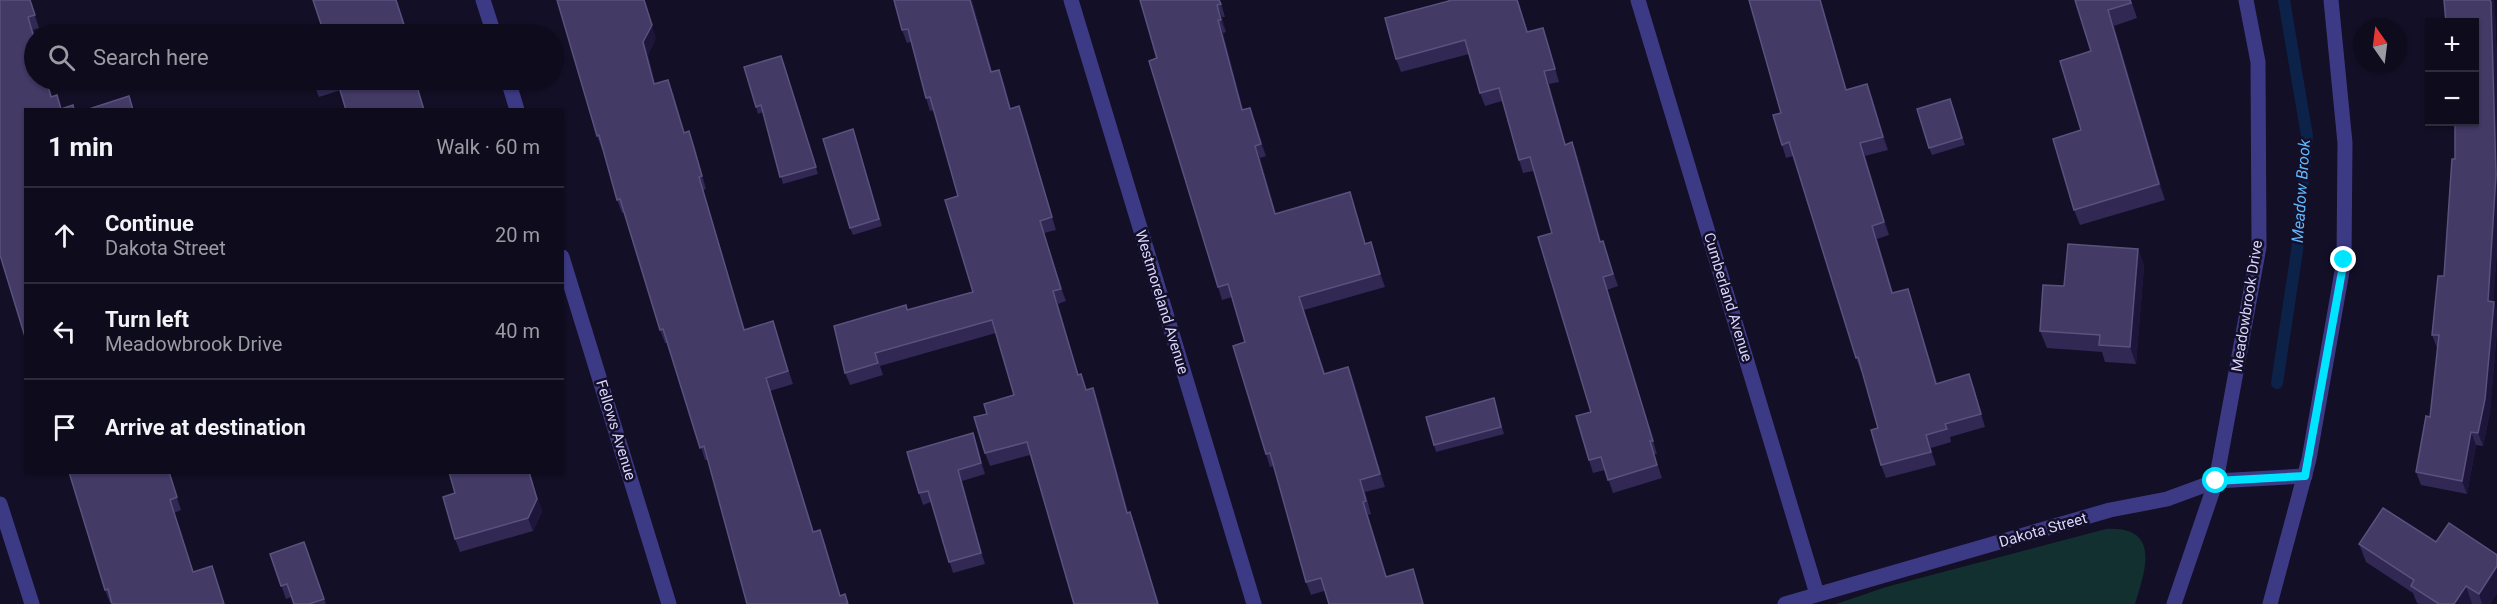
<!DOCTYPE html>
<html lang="en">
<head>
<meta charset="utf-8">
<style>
	body { margin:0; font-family:Roboto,sans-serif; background:#1c1929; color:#f1f3f6 }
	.controls { position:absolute; right:18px; top:18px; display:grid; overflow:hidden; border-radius:0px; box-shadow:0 2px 4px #0004 }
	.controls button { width:54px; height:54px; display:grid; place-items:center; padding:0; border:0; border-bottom:2px solid #2e2b3b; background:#0e0b1c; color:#f1f3f6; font:30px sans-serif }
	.compass { position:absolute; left:2353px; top:18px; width:54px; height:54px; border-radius:50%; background:#0e0b1c; box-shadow:0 2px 4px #0004; rotate:346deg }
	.stop { position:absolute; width:18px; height:18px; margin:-14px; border:4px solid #00e5ff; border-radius:50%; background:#fff }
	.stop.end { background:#00e5ff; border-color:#fff; box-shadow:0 2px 6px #0008 }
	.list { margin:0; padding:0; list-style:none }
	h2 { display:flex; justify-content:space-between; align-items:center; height:78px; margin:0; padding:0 24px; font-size:26px }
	h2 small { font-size:20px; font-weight:400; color:#9b9ba3 }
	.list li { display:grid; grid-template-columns:39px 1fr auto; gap:18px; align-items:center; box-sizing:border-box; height:96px; padding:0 24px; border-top:2px solid #2e2b3b }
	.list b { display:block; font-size:22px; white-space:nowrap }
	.list p { margin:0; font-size:20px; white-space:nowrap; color:#9b9ba3 }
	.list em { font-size:20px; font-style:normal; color:#9b9ba3 }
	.icon { flex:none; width:33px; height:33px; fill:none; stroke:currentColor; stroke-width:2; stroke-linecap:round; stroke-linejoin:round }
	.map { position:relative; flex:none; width:2497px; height:604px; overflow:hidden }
	.search { position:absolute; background:#0e0b1c; box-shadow:0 2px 4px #0004; left:24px; top:24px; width:540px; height:66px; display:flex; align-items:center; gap:15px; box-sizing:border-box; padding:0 21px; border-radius:33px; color:#9b9ba3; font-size:22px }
	.panel { position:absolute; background:#0e0b1c; box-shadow:0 2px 4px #0004; left:24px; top:108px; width:540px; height:366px; border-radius:0px }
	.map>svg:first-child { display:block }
</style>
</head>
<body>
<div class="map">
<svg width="2497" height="604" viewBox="0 0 2497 604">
	<rect width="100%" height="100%" fill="#130f26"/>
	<path fill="#12302f" d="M2106,529C2162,526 2145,571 2135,604H1836L1886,587Z"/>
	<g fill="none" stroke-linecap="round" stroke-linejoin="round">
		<polyline stroke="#0c2248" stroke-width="12" points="2277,383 2297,251 2307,136 2284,0"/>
		<g stroke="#3d3a85" stroke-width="15">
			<polyline points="483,0 494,34"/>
			<polyline points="1071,0 1254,604"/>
			<polyline points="1638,0 1817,594"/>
			<polyline points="508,80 517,110"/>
			<polyline points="562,257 669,604"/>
			<polyline points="0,504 32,604"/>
			<polyline points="1785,604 2110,510 2167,499 2216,481 2305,476"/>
		</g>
		<g stroke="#3d3a85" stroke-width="15">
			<polyline points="2174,604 2216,481 2259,247 2258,62 2246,0"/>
			<polyline points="2270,604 2309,459 2344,260 2345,143 2331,0"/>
		</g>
	</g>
	<g fill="#312854">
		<polygon points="30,0 39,28 33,30 35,34 34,80 47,80 52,96 0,255"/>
		<polygon points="894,0 972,0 992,72 999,70 1011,109 1019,106 1024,119 1056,230 1044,233 1066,301 1058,304 1078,375 1086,390 1093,388 1098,401 1128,513 1130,512 1135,525 1030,455 990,466 985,453 987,414 1014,395 996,333 880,366 883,375 850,385 845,373 907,310 973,292 958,196 934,110 930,111 926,98 911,42 907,43 902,30"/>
		<polygon points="1140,0 1220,0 1225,17 1222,17 1226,32 1223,33 1243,110 1255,121 1266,156 1260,158 1276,214 1350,192 1366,244 1375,255 1385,287 1304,310 1325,373 1348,367 1353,379 1385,487 1365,492 1371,514 1368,515 1387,577 1418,582 1324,591 1311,595 1306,582 1274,466 1270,467 1266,454 1245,342 1232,297 1222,300 1218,287"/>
		<polygon points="1518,0 1528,32 1547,40 1559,82 1549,84 1566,145 1572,142 1577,155 1601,241 1607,254 1618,286 1607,290 1657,454 1654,454 1662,478 1613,493 1605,470 1593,473 1589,460 1591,412 1552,233 1534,171 1523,173 1519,160 1502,101 1485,106 1480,93 1469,54 1401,72 1396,59 1449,1"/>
		<polygon points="1749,0 1821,0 1846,90 1872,97 1888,150 1865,156 1889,235 1877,239 1893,293 1908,289 1937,383 1974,387 1985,427 1950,437 1951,442 1931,448 1936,465 1886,478 1881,465 1878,428 1862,371 1861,371 1856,358 1793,156 1786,158 1782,145 1781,113"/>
		<polygon points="2075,0 2131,0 2137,18 2114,26 2165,200 2080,225 2074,210 2081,130 2091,51"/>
		<polygon points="2495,15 2497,62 2497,250 2493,302 2497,311 2497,330 2490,412 2483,446 2476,445 2467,494 2421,485 2416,472 2430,417 2437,348 2432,335 2444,276 2455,159"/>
		<polygon points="656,38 648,55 655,84 673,93 685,133 694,144 706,189 703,190 745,330 773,321 777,334 793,384 770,391 814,532 825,543 840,596 848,604 708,460 705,460 667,343 665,343 660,330 624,212 622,213 617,200 603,148 602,149 597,136"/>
		<polygon points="784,63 818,174 783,184 763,112 758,114 756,107"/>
		<polygon points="312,80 416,80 341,90 319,97"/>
		<polygon points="1953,106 1965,145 1932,155 1929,148"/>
		<polygon points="853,129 882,226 853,235 850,228"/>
		<polygon points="2138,249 2144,266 2136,364 2105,362 2102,352 2047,348 2040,331 2064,286"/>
		<polygon points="1494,398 1504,434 1436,452 1434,445"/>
		<polygon points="973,433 977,444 985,474 962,481 985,564 953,573 931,502 923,505 919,493"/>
		<polygon points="69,472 169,472 181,510 174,513 112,602 110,603 105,590"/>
		<polygon points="449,472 529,472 542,512 533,531 460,552 455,539 455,493"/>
		<polygon points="304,542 326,604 294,604 291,597 286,599 270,554"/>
		<polygon points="2436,542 2497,555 2497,593 2490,604 2419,604 2417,603 2413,593 2366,562 2359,544"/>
	</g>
	<g fill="#1d163a">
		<polygon points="644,0 656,38 648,55 659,97 654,84 643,42"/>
		<polygon points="970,0 972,0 996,84 991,72"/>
		<polygon points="1820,0 1821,0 1850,103 1846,90"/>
		<polygon points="2490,0 2494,0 2495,15 2497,62 2497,250 2493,309 2494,302 2497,311 2497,330 2490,412 2483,446 2478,433"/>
		<polygon points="1217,5 1222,17 1226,32 1221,20"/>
		<polygon points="2108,10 2114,26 2165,200 2159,184"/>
		<polygon points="1218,20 1223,33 1247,123 1242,110"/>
		<polygon points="999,70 1004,82 1015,121 1010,109"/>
		<polygon points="1544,71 1549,84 1569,158 1565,145"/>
		<polygon points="668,80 673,93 689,146 684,133"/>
		<polygon points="1867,84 1872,97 1888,150 1883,137"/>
		<polygon points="1019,106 1024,119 1056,230 1052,217"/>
		<polygon points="1250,108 1255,121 1266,156 1261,144"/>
		<polygon points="689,131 694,144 706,189 702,176"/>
		<polygon points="1572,142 1577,155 1605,255 1600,242"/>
		<polygon points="1860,143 1865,156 1889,235 1884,222"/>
		<polygon points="1255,146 1260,158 1280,226 1275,214"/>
		<polygon points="699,177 703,190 749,343 744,330"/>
		<polygon points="1040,221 1044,233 1066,301 1061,289"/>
		<polygon points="1872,226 1877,239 1896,306 1892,293"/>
		<polygon points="1371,242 1375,255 1385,287 1380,274"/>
		<polygon points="2138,249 2144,266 2136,364 2130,347"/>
		<polygon points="1908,289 1912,301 1941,397 1936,384"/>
		<polygon points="1053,291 1058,304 1082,388 1078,375"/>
		<polygon points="1348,367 1353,379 1385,487 1380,474"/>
		<polygon points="1969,374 1974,387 1985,427 1981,414"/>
		<polygon points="766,378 770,391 818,545 813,532"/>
		<polygon points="1093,388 1098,401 1132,526 1127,513"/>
		<polygon points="2471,432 2476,445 2467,494 2462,481"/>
		<polygon points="973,433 977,444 985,474 981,463"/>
		<polygon points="1926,435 1931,448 1936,465 1931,452"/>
		<polygon points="958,470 962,481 985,564 981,553"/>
		<polygon points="529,472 542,512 533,531 528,518"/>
		<polygon points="1363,502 1368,515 1391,590 1386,577"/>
		<polygon points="1130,512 1135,525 1159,604 1158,604"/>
		<polygon points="820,530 825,543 843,604 842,604"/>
		<polygon points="2497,566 2497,593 2490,604 2482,604 2479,594"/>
		<polygon points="1413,569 1418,582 1424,604 1423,604"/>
		<polygon points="2466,586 2472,604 2454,604"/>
	</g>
	<g fill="#433a66" stroke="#5a527e" stroke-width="1.5">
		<polygon points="0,0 30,0 35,15 28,17 34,38 34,80 46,80 51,97 57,95 61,109 73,105 74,110 26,110 26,340 0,255"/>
		<polygon points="313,0 396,0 407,34 308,34 323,30"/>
		<polygon points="557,0 644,0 652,25 643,42 654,84 668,80 684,133 689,131 702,176 699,177 744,330 773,321 788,371 766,378 813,532 820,530 840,596 845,594 848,604 747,604 704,446 700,448 663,329 660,330 620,199 617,200 599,135 597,136"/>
		<polygon points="894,0 970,0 991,72 999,70 1010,109 1019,106 1052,217 1040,221 1061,289 1053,291 1078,375 1081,374 1086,390 1093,388 1127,513 1130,512 1158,604 1074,604 1027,442 985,453 974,417 987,414 984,404 1014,395 992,320 875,353 878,363 845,373 834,326 906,305 907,310 973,292 945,200 958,196 930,97 926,98 908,29 902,30"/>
		<polygon points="1140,0 1219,0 1221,4 1217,5 1221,20 1218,20 1242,110 1250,108 1261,144 1255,146 1275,214 1350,192 1365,244 1371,242 1380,274 1299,297 1324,374 1348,367 1380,474 1360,480 1366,501 1363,502 1386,577 1413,569 1423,604 1329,604 1321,578 1306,582 1270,453 1266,454 1233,346 1245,342 1228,284 1218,287 1149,61 1157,58"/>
		<polygon points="1449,0 1517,0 1527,32 1543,28 1555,69 1544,71 1565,145 1572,142 1600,242 1603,241 1613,274 1603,277 1653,441 1650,441 1657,465 1608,480 1601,457 1589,460 1576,416 1591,412 1538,237 1552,233 1530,157 1519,160 1499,88 1480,93 1465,40 1396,59 1385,18 1449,1"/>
		<polygon points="1749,0 1820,0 1846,90 1867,84 1883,137 1860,143 1884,222 1872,226 1892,293 1908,289 1936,384 1969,374 1981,414 1945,424 1947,429 1926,435 1931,452 1881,465 1871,430 1878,428 1858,357 1856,358 1789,142 1782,145 1773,115 1781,113"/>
		<polygon points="2075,0 2130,0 2131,3 2108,10 2159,184 2074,210 2053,139 2081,130 2060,61 2091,51"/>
		<polygon points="2444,0 2490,0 2491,2 2496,175 2488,301 2494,302 2485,399 2478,433 2471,432 2462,481 2416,472 2426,416 2430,417 2439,335 2432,335 2438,276 2444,276 2452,159 2455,159 2455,122 2475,122 2475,22 2446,22"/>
		<polygon points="781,56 816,167 780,177 761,105 756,107 744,67"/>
		<polygon points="312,80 329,80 314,84"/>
		<polygon points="337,80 415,80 424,110 346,110"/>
		<polygon points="129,96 133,110 86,110"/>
		<polygon points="1950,99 1962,138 1929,148 1917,109"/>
		<polygon points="853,129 879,219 850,228 823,139"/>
		<polygon points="2068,244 2138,249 2130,347 2099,345 2100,335 2040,331 2043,285 2064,286"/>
		<polygon points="1494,398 1501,427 1434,445 1426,417"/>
		<polygon points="973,433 981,463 958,470 981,553 949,562 928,491 919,493 907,452"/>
		<polygon points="69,472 169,472 177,497 170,500 193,572 212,566 224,604 112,604 108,589 105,590"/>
		<polygon points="449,472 529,472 537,499 528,518 455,539 443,497 455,493"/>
		<polygon points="2383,508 2436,542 2449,523 2497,555 2497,566 2479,594 2466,586 2454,604 2439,604 2411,586 2414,580 2359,544"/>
		<polygon points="304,542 324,599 309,604 294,604 287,584 281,586 270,554"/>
	</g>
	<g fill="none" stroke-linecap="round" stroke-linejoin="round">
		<polyline stroke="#00e5ff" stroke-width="8" points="2216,481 2305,476 2344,260"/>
	</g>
	<g text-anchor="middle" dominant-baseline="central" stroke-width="5" stroke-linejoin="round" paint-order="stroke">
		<g font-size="15" fill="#d9d4ff" stroke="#130f26">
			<text transform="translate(1728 297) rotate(73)">Cumberland Avenue</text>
			<text transform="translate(1162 302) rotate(73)">Westmoreland Avenue</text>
			<text transform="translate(2247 306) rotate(-81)">Meadowbrook Drive</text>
			<text transform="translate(616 430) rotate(73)">Fellows Avenue</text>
			<text transform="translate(2043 530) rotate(-16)">Dakota Street</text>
		</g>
		<g font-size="16" font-style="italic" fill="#62b6ff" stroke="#130f26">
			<text transform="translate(2301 191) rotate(-86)">Meadow Brook</text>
		</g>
	</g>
</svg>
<div class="controls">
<button>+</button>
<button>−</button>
</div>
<svg class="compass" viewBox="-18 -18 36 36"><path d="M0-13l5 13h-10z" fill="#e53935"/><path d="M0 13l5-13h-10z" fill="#9b9ba3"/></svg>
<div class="stop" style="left:2216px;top:481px"></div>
<div class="stop end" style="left:2344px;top:260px"></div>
<div class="search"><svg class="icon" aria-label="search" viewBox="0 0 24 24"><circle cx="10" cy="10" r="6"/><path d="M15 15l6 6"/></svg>Search here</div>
<section class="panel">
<h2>1 min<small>Walk · 60 m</small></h2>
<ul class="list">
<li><svg class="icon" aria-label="ahead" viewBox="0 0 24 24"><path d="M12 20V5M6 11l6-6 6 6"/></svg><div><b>Continue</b><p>Dakota Street</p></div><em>20 m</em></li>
<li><svg class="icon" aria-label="left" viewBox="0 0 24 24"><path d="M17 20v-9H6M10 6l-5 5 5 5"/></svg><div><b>Turn left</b><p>Meadowbrook Drive</p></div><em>40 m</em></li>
<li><svg class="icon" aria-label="arrive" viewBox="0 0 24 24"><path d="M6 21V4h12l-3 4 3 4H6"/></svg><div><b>Arrive at destination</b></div></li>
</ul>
</section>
</div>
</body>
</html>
